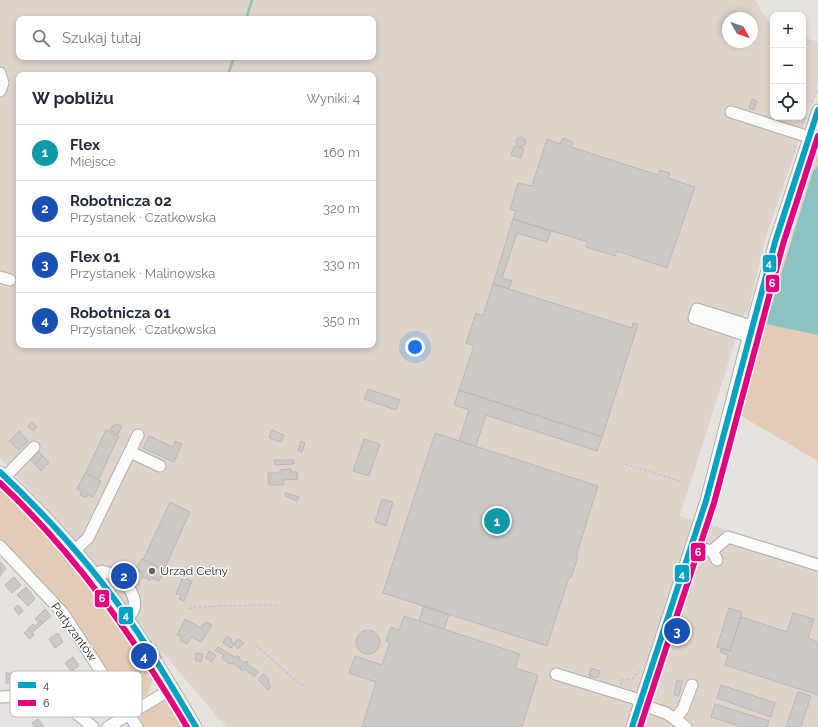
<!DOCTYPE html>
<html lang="pl">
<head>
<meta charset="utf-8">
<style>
	body { margin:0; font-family:Raleway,sans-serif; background:#f2f2f3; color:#1f2937 }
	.controls { position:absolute; right:12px; top:12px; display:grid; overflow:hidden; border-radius:8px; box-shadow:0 2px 6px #0003 }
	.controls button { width:36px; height:36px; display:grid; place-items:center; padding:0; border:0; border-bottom:1px solid #e0e1e3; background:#fff; color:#1f2937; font:20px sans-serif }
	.compass { position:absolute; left:722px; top:12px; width:36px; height:36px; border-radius:50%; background:#fff; box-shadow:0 2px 6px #0003; rotate:130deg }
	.you { position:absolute; left:415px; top:347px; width:14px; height:14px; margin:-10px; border:3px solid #fff; border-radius:50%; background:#1a73e8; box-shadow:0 0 0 6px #1a73e833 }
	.badge { display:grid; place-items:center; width:26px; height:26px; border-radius:50%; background:#66635f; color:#fff; font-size:13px; font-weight:700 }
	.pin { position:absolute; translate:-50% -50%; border:2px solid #fff; box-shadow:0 1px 4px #0006 }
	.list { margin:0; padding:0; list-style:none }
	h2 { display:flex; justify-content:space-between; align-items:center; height:52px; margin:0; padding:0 16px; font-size:17px }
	h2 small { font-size:13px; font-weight:400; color:#747a83 }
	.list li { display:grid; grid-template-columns:26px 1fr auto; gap:12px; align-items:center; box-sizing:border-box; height:56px; padding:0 16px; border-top:1px solid #e0e1e3 }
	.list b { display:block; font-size:15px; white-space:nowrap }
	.list p { margin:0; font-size:13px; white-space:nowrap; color:#747a83 }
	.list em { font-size:13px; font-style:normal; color:#747a83 }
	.icon { flex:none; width:22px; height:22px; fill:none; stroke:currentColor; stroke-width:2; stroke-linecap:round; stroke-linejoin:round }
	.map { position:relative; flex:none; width:818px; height:727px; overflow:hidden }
	.search { position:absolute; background:#fff; box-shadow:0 2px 6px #0003; left:16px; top:16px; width:360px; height:44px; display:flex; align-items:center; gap:10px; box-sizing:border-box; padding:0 14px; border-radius:8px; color:#747a83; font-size:15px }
	.panel { position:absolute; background:#fff; box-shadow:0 2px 6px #0003; left:16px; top:72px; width:360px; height:276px; border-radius:8px }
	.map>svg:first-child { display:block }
</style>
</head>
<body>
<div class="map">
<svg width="818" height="727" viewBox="0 0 818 727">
	<rect width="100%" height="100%" fill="#e6e2de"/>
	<path fill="#ddd4cc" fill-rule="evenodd" d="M0,0H755L771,26L773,27V117H803V37L818,42V84L764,243L748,311L743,316L680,516L818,557V727H226L152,640L80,545L0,458ZM728,18H752V42H728ZM19,19H373V57H19ZM19,75H373V345H19Z"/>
	<g fill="#e3ccb7">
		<polygon points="818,151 818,461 736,413"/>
		<polygon points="0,479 80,563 144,650 141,655 156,672 147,695 136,702 126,701 63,608 0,539"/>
		<path d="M166,699L176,701L192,727H143L139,724C137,711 156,705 166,699Z"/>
	</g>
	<polygon fill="#8cc3c1" points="818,166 818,335 766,324 813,171"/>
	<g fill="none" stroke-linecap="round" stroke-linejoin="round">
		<g stroke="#8cc3c1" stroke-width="2.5">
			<polyline points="246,19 252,0"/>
			<polyline points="228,75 234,57"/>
		</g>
	</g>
	<g fill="#ccc8c5" stroke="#bab7b3">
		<polygon points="752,99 757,101 754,110 749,108"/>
		<circle cx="521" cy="142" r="5"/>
		<polygon points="563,138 573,142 571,147 658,175 660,170 670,173 668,178 695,187 667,268 617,251 615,256 586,247 588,242 513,219 516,211 510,209 518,183 532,186 547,139 560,144"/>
		<polygon points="514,146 524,149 521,158 511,155"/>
		<polygon points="513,219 551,231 547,242 517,233 502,278 512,281 509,289 493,284"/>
		<polygon points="493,284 632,328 633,323 638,324 602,437 459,390 474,346 466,343 476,313 483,316"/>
		<polygon points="368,389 400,400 396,410 364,399"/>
		<polygon points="459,390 602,437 597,451 486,415 476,446 459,441 469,410 454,405"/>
		<polygon points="32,422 37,427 33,431 28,426"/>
		<polygon points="116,424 122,426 118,434 110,430 113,425 115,426"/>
		<polygon points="106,430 119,436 98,480 85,474"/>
		<polygon points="272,430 284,435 281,442 269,438"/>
		<polygon points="19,431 28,441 19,450 9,441"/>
		<polygon points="435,433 598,486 576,556 578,557 571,577 569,577 547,646 383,593"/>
		<polygon points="149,436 173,447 175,441 182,444 174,462 143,448"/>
		<polygon points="364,439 380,444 369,476 353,471"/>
		<polygon points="301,441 305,443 302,452 298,451"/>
		<polygon points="37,450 43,456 35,464 28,458"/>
		<polygon points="43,456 49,462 41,471 35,464"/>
		<polygon points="274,460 294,460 294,464 275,465"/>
		<polygon points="291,469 291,472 297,472 298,479 283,480 284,485 269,485 268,473 280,473 280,470"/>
		<polygon points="85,473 101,481 93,497 89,495 85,497 80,495 81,491 77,489"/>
		<polygon points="286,493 299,497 297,501 285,496"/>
		<polygon points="382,499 393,502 386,526 375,522"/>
		<polygon points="170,502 190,512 164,570 143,560"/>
		<polygon points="142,559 164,570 159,581 152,578 149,581 147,578 143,578 143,573 135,569"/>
		<polygon points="0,562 6,568 0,576"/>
		<polygon points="14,577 21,585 12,593 5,585"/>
		<polygon points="183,577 192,581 184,601 179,599 181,595 176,594"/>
		<polygon points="26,587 35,599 28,606 17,595"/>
		<polygon points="18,605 23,611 19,615 14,609"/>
		<polygon points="424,606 449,615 444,629 419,621"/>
		<polygon points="729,608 742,612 730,651 717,647"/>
		<polygon points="45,609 51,616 43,623 40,620 38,622 35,619"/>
		<polygon points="793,613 814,619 808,638 818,642 818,695 725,665 728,655 720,652 721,649 730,651 741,617 787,632"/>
		<polygon points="404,616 520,654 515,668 538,675 522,727 362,727 376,682 349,673 355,656 382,665 390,642 386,641 391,627 399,630"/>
		<polygon points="185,619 201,628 205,622 212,625 201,642 191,637 187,644 180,640 182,637 177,635"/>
		<polygon points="41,621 43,623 32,633 28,629 33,624 35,626"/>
		<polygon points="28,629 34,635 30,639 24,633"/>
		<circle cx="368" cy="642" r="12"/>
		<polygon points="58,633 63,642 55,648 49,639"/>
		<polygon points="227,636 232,640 231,642 234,644 231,648 223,643"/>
		<polygon points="238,639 244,643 238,649 234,643"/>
		<polygon points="218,647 236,658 237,656 240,657 239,659 245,663 246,661 248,662 247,664 258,672 254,677 245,669 243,671 240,669 242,667 239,668 234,663 233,664 228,663 222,658 224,655 215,650"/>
		<polygon points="209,651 216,655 212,662 206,658"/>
		<polygon points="196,653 203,654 201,662 195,660"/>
		<polygon points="73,657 79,666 71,671 65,663"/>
		<polygon points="591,668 600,671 598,678 589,676"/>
		<polygon points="6,673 23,674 23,682 6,683"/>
		<polygon points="263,674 269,679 268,684 271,686 268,690 258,680"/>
		<polygon points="677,680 682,681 679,696 674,695"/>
		<polygon points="721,685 775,703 771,717 717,698"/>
		<polygon points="798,692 811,696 801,727 786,727"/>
		<polygon points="715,704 769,721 767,727 742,727 711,717"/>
		<polygon points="38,719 44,727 35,727 32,723"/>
	</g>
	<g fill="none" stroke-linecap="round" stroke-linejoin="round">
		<g stroke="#b0adaa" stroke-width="13">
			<g id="minor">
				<polyline points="0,73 3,83 0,91"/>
				<polyline points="731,112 809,137"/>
				<polyline points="0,277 10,280"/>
				<polyline points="748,336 694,318 697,309 751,326"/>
				<polyline points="130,452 160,466"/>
				<path d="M0,472C31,501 61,532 88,565C129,615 163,671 196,727"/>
				<polyline points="5,477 34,447"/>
				<polyline points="0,546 63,613 137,727"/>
				<polyline points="692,546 712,551 728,537 818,565"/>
				<polyline points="75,550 88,538 138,435"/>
				<polyline points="712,551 717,560"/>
				<path d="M95,574L102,571C107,573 116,574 120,578C132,589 142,606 127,618"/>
				<polyline points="556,674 640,700"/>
				<polyline points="0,697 48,695 65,704 93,727"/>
				<polyline points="639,704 666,713 686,727"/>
				<polyline points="676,718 683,709 692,685"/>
				<polyline points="108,727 173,688"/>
				<polyline points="632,727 706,501 744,353 775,242 818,110"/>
			</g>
		</g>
		<g stroke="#c6c3c3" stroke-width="1.5" stroke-dasharray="3 2" stroke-linecap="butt">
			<polyline points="812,103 818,88"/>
			<polyline points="802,124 806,115"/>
			<polyline points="794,153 795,143"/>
			<polyline points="625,464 683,482"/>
			<polyline points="189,609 195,607 267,605 278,606"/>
			<polyline points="256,645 297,682 305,686"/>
			<polyline points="621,685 622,680 632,679 640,671"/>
		</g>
		<use href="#minor" stroke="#fbfbfa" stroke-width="11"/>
		<g stroke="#fff" stroke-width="9">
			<g id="bus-1">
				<path d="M0,472C37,507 72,544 103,584C138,629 167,678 196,727"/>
				<polyline points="632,727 706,501 775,242 818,110"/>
			</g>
		</g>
		<g stroke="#fff" stroke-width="9">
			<g id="bus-2">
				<path d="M0,483C78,557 132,635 187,727"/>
				<polyline points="640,727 714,503 783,244 818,136"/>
			</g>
		</g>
		<use href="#bus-1" stroke="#02a2c5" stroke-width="6"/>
		<use href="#bus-2" stroke="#e5007d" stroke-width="6"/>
	</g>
	<circle fill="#66635f" stroke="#fff" stroke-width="1.5" cx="152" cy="571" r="4"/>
	<g text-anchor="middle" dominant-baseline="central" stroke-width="3" stroke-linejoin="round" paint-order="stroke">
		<g font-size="12" fill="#211e1b" stroke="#fff" text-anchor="start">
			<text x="160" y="571">Urząd Celny</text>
		</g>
		<g font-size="12" fill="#211e1b" stroke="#fff">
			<text transform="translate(74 632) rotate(54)">Partyzantów</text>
		</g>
	</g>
	<rect x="10" y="671" width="132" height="46" rx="6" fill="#fff" stroke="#bcbcbb" stroke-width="1"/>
	<rect x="18" y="682" width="18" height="6" fill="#02a2c5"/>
	<rect x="18" y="700" width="18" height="6" fill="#e5007d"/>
	<g font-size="11" fill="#211e1b">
		<text x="43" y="689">4</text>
		<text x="43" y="707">6</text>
	</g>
	<g stroke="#fff" stroke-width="1.5">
		<rect x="762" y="254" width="15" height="19" rx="4" fill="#02a2c5"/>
		<rect x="765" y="274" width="15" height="19" rx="4" fill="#e5007d"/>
		<rect x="690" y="542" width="16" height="20" rx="4" fill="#e5007d"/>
		<rect x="674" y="564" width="16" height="19" rx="4" fill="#02a2c5"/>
		<rect x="94" y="589" width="16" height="19" rx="4" fill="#e5007d"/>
		<rect x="118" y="606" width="16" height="19" rx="4" fill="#02a2c5"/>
	</g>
	<g font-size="11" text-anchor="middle" font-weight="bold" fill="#fff">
		<text x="769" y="267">4</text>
		<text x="772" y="287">6</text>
		<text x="698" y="556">6</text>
		<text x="682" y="578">4</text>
		<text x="102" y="602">6</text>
		<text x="126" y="619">4</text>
	</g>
</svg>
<div class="controls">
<button>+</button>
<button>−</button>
<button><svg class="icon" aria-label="locate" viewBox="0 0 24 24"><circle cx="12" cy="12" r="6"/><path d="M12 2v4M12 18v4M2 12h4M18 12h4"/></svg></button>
</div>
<svg class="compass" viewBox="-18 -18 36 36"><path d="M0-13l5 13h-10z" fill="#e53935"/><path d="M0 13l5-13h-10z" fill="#747a83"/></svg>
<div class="you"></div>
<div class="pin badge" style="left:497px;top:521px;background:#0f9aa8">1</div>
<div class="pin badge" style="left:124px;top:576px;background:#1a4fb4">2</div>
<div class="pin badge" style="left:677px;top:631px;background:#1a4fb4">3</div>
<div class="pin badge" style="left:144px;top:656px;background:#1a4fb4">4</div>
<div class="search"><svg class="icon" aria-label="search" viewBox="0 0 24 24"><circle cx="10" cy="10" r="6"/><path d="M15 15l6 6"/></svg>Szukaj tutaj</div>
<section class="panel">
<h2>W pobliżu<small>Wyniki: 4</small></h2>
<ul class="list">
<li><span class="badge" style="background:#0f9aa8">1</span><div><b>Flex</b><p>Miejsce</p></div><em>160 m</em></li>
<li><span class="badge" style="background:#1a4fb4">2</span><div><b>Robotnicza 02</b><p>Przystanek · Czatkowska</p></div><em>320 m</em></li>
<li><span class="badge" style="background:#1a4fb4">3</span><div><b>Flex 01</b><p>Przystanek · Malinowska</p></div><em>330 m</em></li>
<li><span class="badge" style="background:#1a4fb4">4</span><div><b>Robotnicza 01</b><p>Przystanek · Czatkowska</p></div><em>350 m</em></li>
</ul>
</section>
</div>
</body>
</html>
